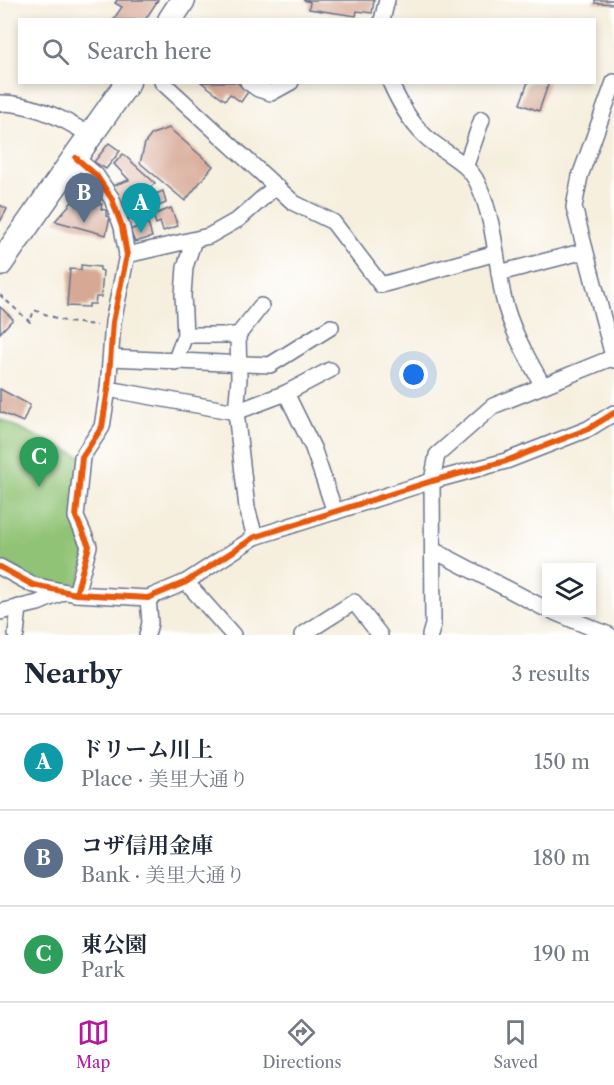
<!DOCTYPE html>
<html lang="en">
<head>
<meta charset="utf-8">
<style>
	body { margin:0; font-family:"Libre Caslon Text","Noto Serif JP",serif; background:#f6f6f7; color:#1f2937 }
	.controls { position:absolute; right:18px; bottom:18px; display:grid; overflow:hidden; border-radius:0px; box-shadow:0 3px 9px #0003 }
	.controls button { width:54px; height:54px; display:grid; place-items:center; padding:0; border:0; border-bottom:2px solid #e0e1e3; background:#fff; color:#1f2937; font:30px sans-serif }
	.you { position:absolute; left:414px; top:375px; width:21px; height:21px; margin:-15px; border:4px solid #fff; border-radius:50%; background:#1a73e8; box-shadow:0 0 0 9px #1a73e833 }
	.badge { display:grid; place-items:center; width:39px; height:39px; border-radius:50%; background:#b5179e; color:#fff; font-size:20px; font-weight:700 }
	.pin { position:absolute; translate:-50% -50px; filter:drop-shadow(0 2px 3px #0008) }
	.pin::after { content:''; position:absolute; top:32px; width:21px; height:18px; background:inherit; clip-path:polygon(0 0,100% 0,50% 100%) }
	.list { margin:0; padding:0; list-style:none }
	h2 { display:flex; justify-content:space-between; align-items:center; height:78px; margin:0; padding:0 24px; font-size:26px }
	h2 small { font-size:20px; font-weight:400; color:#747a83 }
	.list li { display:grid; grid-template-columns:39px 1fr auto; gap:18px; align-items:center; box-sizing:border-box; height:96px; padding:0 24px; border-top:2px solid #e0e1e3 }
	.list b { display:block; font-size:22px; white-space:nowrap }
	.list p { margin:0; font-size:20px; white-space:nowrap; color:#747a83 }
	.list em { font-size:20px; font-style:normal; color:#747a83 }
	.icon { flex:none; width:33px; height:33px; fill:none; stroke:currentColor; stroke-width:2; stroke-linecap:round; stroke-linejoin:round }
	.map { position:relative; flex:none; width:614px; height:635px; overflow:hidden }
	.search { position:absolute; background:#fff; box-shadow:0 3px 9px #0003; left:18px; right:18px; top:18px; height:66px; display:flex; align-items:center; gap:15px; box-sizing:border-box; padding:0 21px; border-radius:0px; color:#747a83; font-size:22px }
	.sheet { height:366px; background:#fff }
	nav { display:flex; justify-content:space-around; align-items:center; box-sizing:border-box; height:84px; border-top:2px solid #e0e1e3; background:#fff; font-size:16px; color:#747a83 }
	nav a { display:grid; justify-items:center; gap:3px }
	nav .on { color:#b5179e }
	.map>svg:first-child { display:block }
</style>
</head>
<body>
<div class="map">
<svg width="614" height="635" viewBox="0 0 614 635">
	<rect width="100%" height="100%" fill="#fff"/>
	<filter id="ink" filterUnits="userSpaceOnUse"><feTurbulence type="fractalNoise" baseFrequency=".0167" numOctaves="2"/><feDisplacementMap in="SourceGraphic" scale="12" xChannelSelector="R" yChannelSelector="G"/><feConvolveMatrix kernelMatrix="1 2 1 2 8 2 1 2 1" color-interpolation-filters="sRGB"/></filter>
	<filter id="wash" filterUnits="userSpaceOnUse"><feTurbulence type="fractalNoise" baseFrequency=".008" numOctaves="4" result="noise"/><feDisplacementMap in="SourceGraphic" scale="24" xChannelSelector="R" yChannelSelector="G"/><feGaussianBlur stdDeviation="1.35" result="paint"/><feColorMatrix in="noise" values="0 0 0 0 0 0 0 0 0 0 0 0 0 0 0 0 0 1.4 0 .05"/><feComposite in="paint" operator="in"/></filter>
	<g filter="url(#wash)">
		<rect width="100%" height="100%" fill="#f6efde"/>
		<polygon fill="#90c374" stroke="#567969" stroke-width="1.5" points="0,419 82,457 76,517 89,546 76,594 0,567"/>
		<g id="blocks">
			<g fill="#d7a995">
				<polygon points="117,0 158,0 145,20 113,20 122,7 115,3"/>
				<polygon points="303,0 374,0 372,13 357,11 356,16 309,9 310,2"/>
				<polygon points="595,0 614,0 614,4 595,3"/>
				<polygon points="201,82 236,82 248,92 241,102 230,94 225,100"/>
				<polygon points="528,82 549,82 539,111 520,104"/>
				<polygon points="169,128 213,166 185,201 140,163 145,143 152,134"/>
				<polygon points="109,143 120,151 106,169 94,162"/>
				<polygon points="123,154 155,183 146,191 146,194 121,205 112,186 129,180 114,164"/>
				<polygon points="85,179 89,180 88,186 93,187 93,193 99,195 98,204 102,204 101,209 106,210 106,216 110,217 106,235 55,221 72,202 78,203"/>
				<polygon points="163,191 166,203 127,219 123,208"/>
				<polygon points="0,205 7,209 0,222"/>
				<polygon points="171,208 178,226 163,231 160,222 156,224 153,215"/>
				<polygon points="148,223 152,237 135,242 130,230"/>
				<polygon points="81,265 100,267 100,270 103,271 101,297 96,297 95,304 89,304 89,307 67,306 70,269 81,270"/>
				<polygon points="0,307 13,319 0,333"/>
				<polygon points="0,389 30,405 23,422 0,412"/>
			</g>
		</g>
	</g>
	<g filter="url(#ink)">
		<use href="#blocks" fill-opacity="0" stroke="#68728b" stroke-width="1.5"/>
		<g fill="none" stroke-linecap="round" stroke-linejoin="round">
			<g stroke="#68728b" stroke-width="18">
				<g id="minor">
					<polyline points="382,20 387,0"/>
					<polyline points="162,82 294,203 333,222 381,285 496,253"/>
					<polyline points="248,82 258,89 271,93 291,82"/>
					<path d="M390,82C399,102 409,121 425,136C443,153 468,161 478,184C494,218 496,260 503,296C510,328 527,357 542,384"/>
					<polyline points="614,82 580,176 574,207 614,360"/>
					<path d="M0,103C31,103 65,119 91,136"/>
					<polyline points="76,158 96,175 112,199 122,227 127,255 113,322 108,389 102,427 82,457 76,517 89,546 76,594"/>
					<polyline points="466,165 482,119"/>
					<polyline points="127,255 209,236 239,219 276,186"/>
					<polyline points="499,273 585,251"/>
					<polyline points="185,335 238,335"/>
					<polyline points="111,358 270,365 331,327"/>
					<polyline points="175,362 185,335 183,295 185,267 194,240"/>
					<polyline points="108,389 236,412 286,393 330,370"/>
					<polyline points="286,393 313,448 335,512"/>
					<polyline points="255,537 247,508 236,412 239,379 238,335 261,306"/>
					<polyline points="433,550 546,609"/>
					<polyline points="0,567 33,585 76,594 148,598 186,582 255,537 432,481 506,461 588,429 614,413"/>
					<polyline points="186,582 233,635"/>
					<polyline points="0,612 38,603 64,592"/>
					<polyline points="554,612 609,635"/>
					<polyline points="16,635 19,607"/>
					<polyline points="147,635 150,623 148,598"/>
					<polyline points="302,635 354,602 380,635"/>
					<polyline points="430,635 433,625 432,481 437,455 493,406 614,357"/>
				</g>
			</g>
			<g stroke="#68728b" stroke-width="27">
				<g id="primary">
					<polyline points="170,20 183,0"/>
					<polyline points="0,264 128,82"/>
				</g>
			</g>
			<polyline stroke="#68728b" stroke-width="2" stroke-dasharray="4.5 4.5" stroke-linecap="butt" points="0,295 30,322 34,310 67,322 97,325"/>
			<use href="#minor" stroke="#fff" stroke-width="15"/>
			<use href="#primary" stroke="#fff" stroke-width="24"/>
			<g stroke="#fff" stroke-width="10">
				<g id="cycleway">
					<polyline points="76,158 96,175 112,199 122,227 127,255 113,322 108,389 102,427 82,457 76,517 89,546 76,594"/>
					<polyline points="0,567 33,585 76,594 148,598 186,582 255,537 432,481 506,461 588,429 614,413"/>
				</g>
			</g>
			<use href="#cycleway" stroke="#e8590c" stroke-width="6"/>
		</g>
	</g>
</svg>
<div class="controls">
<button><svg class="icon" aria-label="layers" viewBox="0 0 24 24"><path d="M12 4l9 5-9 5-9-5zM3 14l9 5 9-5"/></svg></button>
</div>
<div class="you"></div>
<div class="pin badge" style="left:141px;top:233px;background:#0f9aa8">A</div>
<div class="pin badge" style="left:84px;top:223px;background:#5c6f8a">B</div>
<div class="pin badge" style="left:39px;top:487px;background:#2e9e5b">C</div>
<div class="search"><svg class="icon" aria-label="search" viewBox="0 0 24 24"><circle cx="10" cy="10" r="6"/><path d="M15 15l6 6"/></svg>Search here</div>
</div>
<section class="sheet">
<h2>Nearby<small>3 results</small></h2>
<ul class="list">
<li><span class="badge" style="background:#0f9aa8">A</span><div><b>ドリーム川上</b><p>Place · 美里大通り</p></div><em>150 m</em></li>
<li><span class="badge" style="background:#5c6f8a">B</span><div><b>コザ信用金庫</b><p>Bank · 美里大通り</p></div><em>180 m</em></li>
<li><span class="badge" style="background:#2e9e5b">C</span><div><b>東公園</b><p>Park</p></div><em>190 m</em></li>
</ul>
</section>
<nav>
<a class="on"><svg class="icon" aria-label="map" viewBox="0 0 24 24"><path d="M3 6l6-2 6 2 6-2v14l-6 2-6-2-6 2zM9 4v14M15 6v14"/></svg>Map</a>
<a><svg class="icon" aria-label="directions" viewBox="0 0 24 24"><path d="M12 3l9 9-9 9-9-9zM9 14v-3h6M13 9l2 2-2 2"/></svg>Directions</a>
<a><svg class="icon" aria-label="saved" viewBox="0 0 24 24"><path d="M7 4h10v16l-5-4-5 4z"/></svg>Saved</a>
</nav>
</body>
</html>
